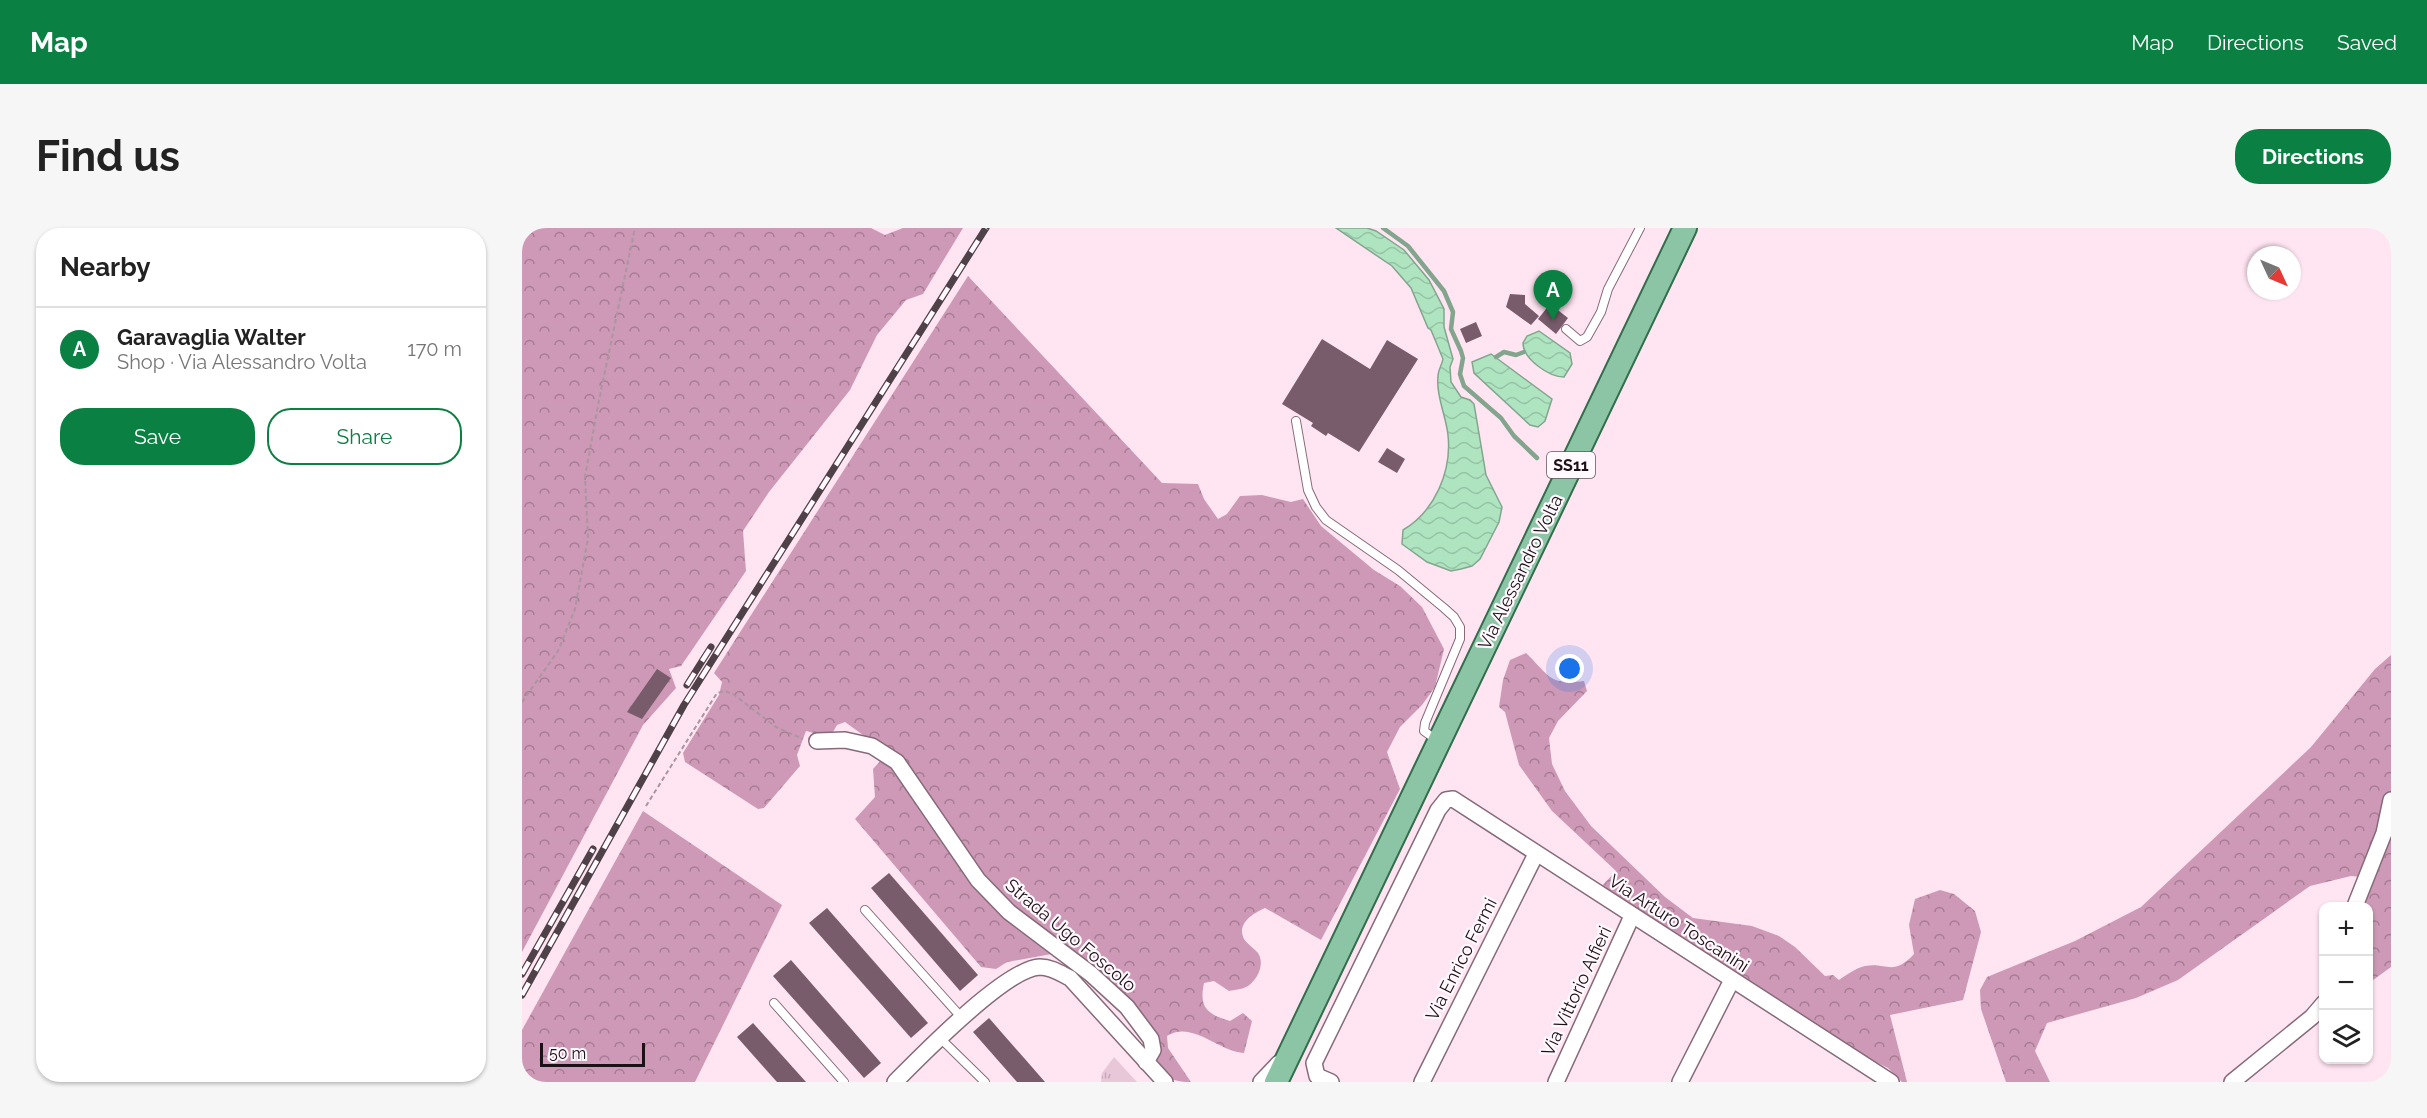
<!DOCTYPE html>
<html lang="en">
<head>
<meta charset="utf-8">
<style>
	body { margin:0; font-family:Raleway,sans-serif; background:#f6f6f6; color:#222 }
	.controls { position:absolute; right:18px; bottom:18px; display:grid; overflow:hidden; border-radius:12px; box-shadow:0 2px 4px #0004 }
	.controls button { width:54px; height:54px; display:grid; place-items:center; padding:0; border:0; border-bottom:2px solid #e0e0e0; background:#fff; color:#222; font:30px sans-serif }
	.compass { position:absolute; left:1725px; top:18px; width:54px; height:54px; border-radius:50%; background:#fff; box-shadow:0 2px 4px #0004; rotate:134deg }
	.scale { position:absolute; left:18px; bottom:15px; width:105px; box-sizing:border-box; padding-left:6px; border:3px solid #1b1117; border-top:0; font-size:16px; line-height:21px; white-space:nowrap; color:#1b1117; -webkit-text-stroke:4px #fff8fc; paint-order:stroke }
	.you { position:absolute; left:1048px; top:441px; width:21px; height:21px; margin:-15px; border:4px solid #fff; border-radius:50%; background:#1a73e8; box-shadow:0 0 0 9px #1a73e833 }
	.badge { display:grid; place-items:center; width:39px; height:39px; border-radius:50%; background:#0b8043; color:#fff; font-size:20px; font-weight:700 }
	.pin { position:absolute; translate:-50% -50px; filter:drop-shadow(0 2px 3px #0008) }
	.pin::after { content:''; position:absolute; top:32px; width:21px; height:18px; background:inherit; clip-path:polygon(0 0,100% 0,50% 100%) }
	.list { margin:0; padding:0; list-style:none }
	h2 { display:flex; justify-content:space-between; align-items:center; height:78px; margin:0; padding:0 24px; font-size:26px }
	h2 small { font-size:20px; font-weight:400; color:#767676 }
	.list li { display:grid; grid-template-columns:39px 1fr auto; gap:18px; align-items:center; box-sizing:border-box; height:84px; padding:0 24px; border-top:2px solid #e0e0e0 }
	.list b { display:block; font-size:22px; white-space:nowrap }
	.list p { margin:0; font-size:20px; white-space:nowrap; color:#767676 }
	.list em { font-size:20px; font-style:normal; color:#767676 }
	.actions { display:flex; gap:12px; padding:18px 24px }
	.actions a { flex:1; padding:14px 0; border:2px solid #0b8043; border-radius:24px; text-align:center; font-size:21px; color:#0b8043 }
	.actions .main { background:#0b8043; color:#fff }
	.icon { flex:none; width:33px; height:33px; fill:none; stroke:currentColor; stroke-width:2; stroke-linecap:round; stroke-linejoin:round }
	.map { position:relative; flex:none; width:1869px; height:854px; overflow:hidden; border-radius:24px }
	header { display:flex; align-items:center; gap:36px; box-sizing:border-box; height:84px; padding:0 30px; background:#0b8043; color:#fff }
	header strong { font-size:28px }
	nav { display:flex; gap:33px; margin-inline-start:auto; font-size:21px }
	.intro { display:flex; align-items:center; justify-content:space-between; box-sizing:border-box; height:144px; padding:0 36px }
	h1 { margin:0; font-size:42px }
	.button { padding:15px 27px; border-radius:24px; background:#0b8043; color:#fff; font-size:21px; font-weight:700 }
	main { display:flex; gap:36px; padding:0 36px }
	aside { flex:1; background:#fff; border-radius:24px; box-shadow:0 2px 4px #0004 }
	.map>svg:first-child { display:block }
</style>
</head>
<body>
<header>
<strong>Map</strong>
<nav><a>Map</a><a>Directions</a><a>Saved</a></nav>
</header>
<div class="intro"><h1>Find us</h1><a class="button">Directions</a></div>
<main>
<aside>
<h2>Nearby<small></small></h2>
<ul class="list">
<li><span class="badge">A</span><div><b>Garavaglia Walter</b><p>Shop · Via Alessandro Volta</p></div><em>170 m</em></li>
</ul>
<div class="actions"><a class="main">Save</a><a>Share</a></div>
</aside>
<div class="map">
<svg width="1869" height="854" viewBox="0 0 1869 854">
	<defs>
		<pattern id="grass-tufts" width="24" height="20" patternUnits="userSpaceOnUse" patternTransform="scale(1.5)"><rect width="24" height="20" fill="#e8c7d9"/><path d="M3 7l-1-3M5 7V3M7 7l1-3M15 17l-1-3M17 17v-4M19 17l1-3" fill="none" stroke="#c6aaba"/></pattern>
		<pattern id="forest-crowns" width="20" height="18" patternUnits="userSpaceOnUse" patternTransform="scale(1.5)"><rect width="20" height="18" fill="#cd99b6"/><path d="M2 6a3 3 0 1 1 6 0M12 15a3 3 0 1 1 6 0" fill="none" stroke="#a67b93"/></pattern>
		<pattern id="water-waves" width="16" height="10" patternUnits="userSpaceOnUse" patternTransform="scale(1.5)"><rect width="16" height="10" fill="#afe4c1"/><path d="M0 5q4-4 8 0t8 0" fill="none" stroke="#96c3a5"/></pattern>
	</defs>
	<rect width="100%" height="100%" fill="#ffe5f2"/>
	<polygon fill="url(#grass-tufts)" points="592,829 615,854 579,854 580,845"/>
	<g fill="url(#forest-crowns)">
		<polygon points="0,0 349,0 363,7 381,0 441,0 401,66 384,72 355,107 328,162 247,264 221,303 224,343 159,438 147,441 154,460 121,497 0,724"/>
		<path d="M446,48L640,255L676,256L682,271L696,291L705,286L718,268L740,267L769,274L781,271L799,298L852,342L878,358L900,379L922,421L913,459L900,477L878,499L865,524L878,561L799,712L743,680C732,685 714,695 722,711C725,716 732,720 736,725C743,736 736,751 726,758C721,761 713,762 707,763L692,753L682,755C677,779 684,786 708,793L721,785L730,793L722,825C697,824 670,792 645,808L646,820L669,854C639,854 633,840 634,813L535,725L485,734L474,741L459,739L333,591L353,569L351,541L368,522L348,512L323,494L315,497L308,509L284,503L275,527L278,538L242,580L236,581L163,534L161,525L197,467L200,454L192,445Z"/>
		<path d="M1004,425C1028,448 1026,457 1062,453L1065,463L1036,493L1027,510L1030,536L1043,563L1069,598L1143,669L1171,690L1230,698L1257,708L1273,719L1303,748L1311,747L1317,752C1324,747 1334,740 1343,738C1365,734 1371,749 1392,726L1387,697L1393,671L1418,662L1432,666L1453,683L1459,704L1441,772L1368,787L1385,854H1380L1366,840L1341,828L1077,661L1094,643L1030,583L997,537L983,484L977,479L981,452L988,432Z"/>
		<polygon points="1869,427 1869,739 1847,755 1846,678 1830,678 1840,649 1829,648 1788,658 1656,752 1614,770 1525,795 1513,823 1528,854 1484,854 1459,781 1458,762 1465,749 1553,713 1619,679 1789,519 1853,441"/>
		<polygon points="121,583 260,677 173,854 0,854 0,802"/>
	</g>
	<g fill="url(#water-waves)" stroke="#83a58e" stroke-width="1.5">
		<path d="M814,0H845L854,3L882,22L907,52L922,81V99L931,131L928,139L929,154L939,169L948,172L952,176L964,247L980,279L977,294L958,331L950,338L939,341L929,343L905,334L880,316L881,302C912,284 930,244 926,207C924,188 914,168 916,148C916,142 920,137 921,131L909,102L906,100L889,60L870,38Z"/>
		<path d="M1017,103L1048,125L1050,136L1042,149C1027,149 1001,131 1001,115L1005,108Z"/>
		<polygon points="969,126 1030,171 1023,193 1016,199 1008,197 952,145 950,134"/>
	</g>
	<g fill="none" stroke-linecap="round" stroke-linejoin="round">
		<g stroke="#83a58e" stroke-width="4.5">
			<polyline points="861,0 886,18 922,63 931,84 929,101 939,123 941,130 938,146 942,158 979,190 992,208 1015,230"/>
			<polyline points="974,129 982,124 994,127 1002,124"/>
		</g>
	</g>
	<g fill="#785c6b">
		<polygon points="988,66 1003,67 1003,76 1017,88 1009,97 984,79"/>
		<polygon points="1028,76 1046,90 1034,106 1016,91"/>
		<polygon points="954,94 960,108 944,115 938,101"/>
		<polygon points="800,111 848,141 865,112 896,131 837,224 806,205 804,208 789,198 791,195 760,176"/>
		<polygon points="865,220 883,231 875,245 856,234"/>
		<polygon points="135,441 149,450 120,491 105,484"/>
		<polygon points="367,645 456,747 438,763 349,660"/>
		<polygon points="305,680 406,795 389,810 287,695"/>
		<polygon points="269,732 359,835 342,850 251,748"/>
		<polygon points="467,790 523,854 495,854 451,804"/>
		<polygon points="231,795 284,854 255,854 215,809"/>
	</g>
	<g fill="none" stroke-linecap="round" stroke-linejoin="round">
		<g stroke="#866a79" stroke-width="10">
			<g id="lane">
				<polyline points="1044,101 1058,113 1065,109 1079,84 1086,61 1118,0"/>
				<polyline points="774,193 786,262 794,279 804,292 876,342 922,380 932,389 938,399 938,411 903,495 902,503 916,513"/>
				<polyline points="343,682 440,790"/>
				<polyline points="252,775 322,854"/>
				<polyline points="419,811 463,854"/>
			</g>
		</g>
		<g stroke="#866a79" stroke-width="18">
			<g id="street">
				<polyline points="295,513 323,512 350,518 375,534 456,652 487,684 569,746 605,779 629,811 631,822 624,834"/>
				<polyline points="1833,678 1862,605 1869,572"/>
				<path d="M373,854C399,828 484,740 518,739C529,739 538,745 548,750L643,854"/>
				<polyline points="739,854 757,835"/>
				<polyline points="809,854 795,848 792,835 916,582 924,572 931,571 1369,854"/>
				<polyline points="900,854 1014,626"/>
				<polyline points="1034,854 1110,688"/>
				<polyline points="1158,854 1210,752"/>
				<polyline points="1710,854 1790,789 1802,775"/>
			</g>
		</g>
		<g stroke="#326d4c" stroke-width="26">
			<polyline id="primary" points="754,854 1163,0"/>
		</g>
		<g stroke="#aa96a1" stroke-width="2" stroke-dasharray="4.5 3" stroke-linecap="butt">
			<polyline points="0,474 36,423 53,381 66,310 63,249 77,172 113,0"/>
			<polyline points="124,578 195,465 203,463 211,466 254,499 281,511"/>
		</g>
		<use href="#lane" stroke="#fff" stroke-width="8"/>
		<use href="#street" stroke="#fff" stroke-width="15"/>
		<use href="#primary" stroke="#8cc5a5" stroke-width="22"/>
		<g stroke="#4e4148" stroke-width="7">
			<g id="rail">
				<polyline points="165,457 189,419"/>
				<polyline points="0,746 71,621"/>
				<polyline points="0,767 162,477 464,0"/>
			</g>
		</g>
		<use href="#rail" stroke="#fff8fc" stroke-width="4.5" stroke-dasharray="14" stroke-linecap="butt"/>
	</g>
	<g text-anchor="middle" dominant-baseline="central" stroke-width="4.5" stroke-linejoin="round" paint-order="stroke">
		<rect fill="#fff8fc" stroke="#5f565c" stroke-width="1.5" x="1025" y="224" width="48" height="26" rx="4.5"/>
		<g font-size="16" font-weight="bold" fill="#1b1117">
			<text x="1049" y="237">SS11</text>
		</g>
		<g font-size="18" fill="#1b1117" stroke="#fff8fc">
			<text transform="translate(998 344) rotate(-64)">Via Alessandro Volta</text>
			<text transform="translate(1157 695) rotate(33)">Via Arturo Toscanini</text>
			<text transform="translate(549 707) rotate(40)">Strada Ugo Foscolo</text>
			<text transform="translate(939 731) rotate(-63)">Via Enrico Fermi</text>
			<text transform="translate(1054 763) rotate(-65)">Via Vittorio Alfieri</text>
		</g>
	</g>
</svg>
<div class="controls">
<button>+</button>
<button>−</button>
<button><svg class="icon" aria-label="layers" viewBox="0 0 24 24"><path d="M12 4l9 5-9 5-9-5zM3 14l9 5 9-5"/></svg></button>
</div>
<svg class="compass" viewBox="-18 -18 36 36"><path d="M0-13l5 13h-10z" fill="#e53935"/><path d="M0 13l5-13h-10z" fill="#767676"/></svg>
<div class="scale">50 m</div>
<div class="you"></div>
<div class="pin badge" style="left:1031px;top:92px">A</div>
</div>
</main>
</body>
</html>
